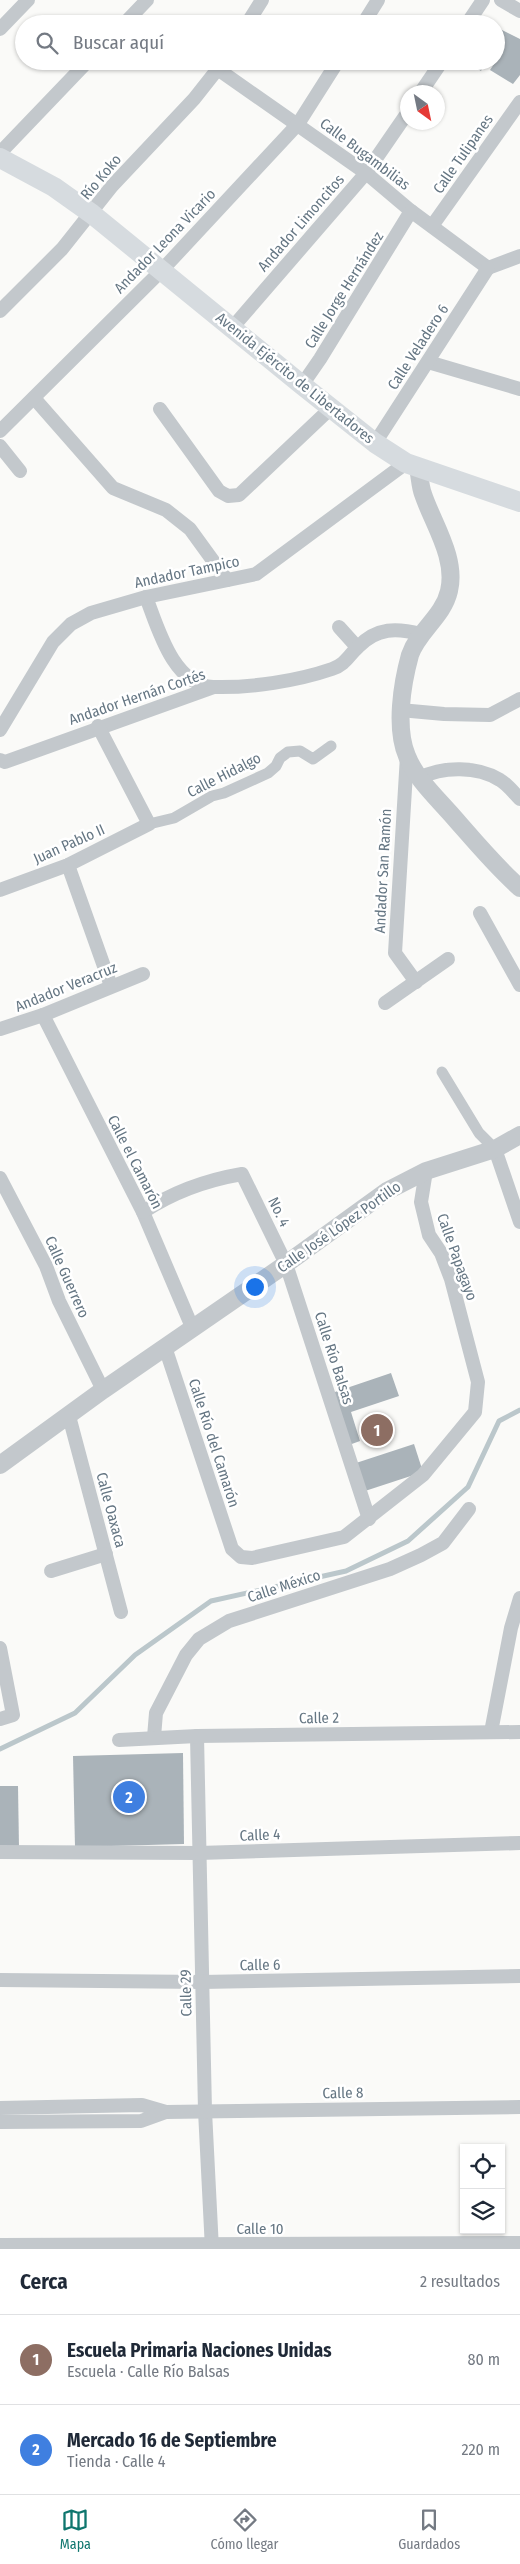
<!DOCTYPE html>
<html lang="es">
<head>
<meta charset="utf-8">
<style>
	body { margin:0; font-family:"Fira Sans Condensed",sans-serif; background:#f6f6f7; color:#1f2937 }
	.controls { position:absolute; right:15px; bottom:15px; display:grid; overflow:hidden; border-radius:0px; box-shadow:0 1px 4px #0004 }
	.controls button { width:45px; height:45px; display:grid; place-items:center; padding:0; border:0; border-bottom:1px solid #e0e1e3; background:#fff; color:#1f2937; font:25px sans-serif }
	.compass { position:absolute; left:400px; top:85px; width:45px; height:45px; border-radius:50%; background:#fff; box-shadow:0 1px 4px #0004; rotate:147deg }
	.you { position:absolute; left:254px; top:1286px; width:18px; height:18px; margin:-12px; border:4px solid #fff; border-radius:50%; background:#1a73e8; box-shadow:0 0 0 8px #1a73e833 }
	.badge { display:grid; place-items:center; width:32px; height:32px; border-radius:50%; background:#0f766e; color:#fff; font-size:16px; font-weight:700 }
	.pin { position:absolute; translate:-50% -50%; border:2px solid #fff; box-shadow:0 1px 5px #0006 }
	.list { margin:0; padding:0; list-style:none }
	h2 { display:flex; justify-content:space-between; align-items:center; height:65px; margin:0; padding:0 20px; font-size:21px }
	h2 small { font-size:16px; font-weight:400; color:#747a83 }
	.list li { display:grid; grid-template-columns:32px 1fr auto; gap:15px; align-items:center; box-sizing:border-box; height:90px; padding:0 20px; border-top:1px solid #e0e1e3 }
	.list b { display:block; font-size:19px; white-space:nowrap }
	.list p { margin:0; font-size:16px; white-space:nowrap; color:#747a83 }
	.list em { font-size:16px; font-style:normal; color:#747a83 }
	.icon { flex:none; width:28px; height:28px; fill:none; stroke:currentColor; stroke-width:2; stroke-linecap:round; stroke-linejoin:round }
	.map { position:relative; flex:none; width:520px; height:2249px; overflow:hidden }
	.search { position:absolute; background:#fff; box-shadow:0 1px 4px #0004; left:15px; right:15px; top:15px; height:55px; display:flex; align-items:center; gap:12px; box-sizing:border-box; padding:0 18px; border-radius:28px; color:#747a83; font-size:19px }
	.sheet { height:245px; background:#fff }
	nav { display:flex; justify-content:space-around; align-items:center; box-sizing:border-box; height:70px; border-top:1px solid #e0e1e3; background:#fff; font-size:14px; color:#747a83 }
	nav a { display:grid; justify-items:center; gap:2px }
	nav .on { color:#0f766e }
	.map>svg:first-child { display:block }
</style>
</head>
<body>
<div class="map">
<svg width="520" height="2249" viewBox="0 0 520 2249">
	<rect width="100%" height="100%" fill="#fafaf8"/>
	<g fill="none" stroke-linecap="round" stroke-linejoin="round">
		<polyline stroke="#bbc7cb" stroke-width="5" points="0,1749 75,1713 135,1655 211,1601 346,1571 408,1541 468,1487 499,1421 520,1410"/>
	</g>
	<g fill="#aab3b9">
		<polygon points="471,12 491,24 464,24"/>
		<polygon points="496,27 520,39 520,75 513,84 490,70 496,61"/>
		<polygon points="464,61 486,61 481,71"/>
		<polygon points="391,1373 399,1396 351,1412 360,1441 349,1445 332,1393"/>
		<polygon points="414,1444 423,1472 365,1491 356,1463"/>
		<polygon points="183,1753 184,1844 75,1847 73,1756"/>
		<polygon points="0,1786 18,1786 19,1848 0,1848"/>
	</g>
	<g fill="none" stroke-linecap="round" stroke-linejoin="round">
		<g stroke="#c3c8cc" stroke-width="11">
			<polyline points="149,824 174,818 212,796 224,793 268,773 276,766 280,758 288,752 300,751 313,759 331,746"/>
			<polyline points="442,1072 479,1133 495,1149"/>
		</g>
		<g stroke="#c3c8cc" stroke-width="14">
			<polyline points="501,0 520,11"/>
			<polyline points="124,24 147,0"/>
			<polyline points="247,24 262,0"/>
			<polyline points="363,24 378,0"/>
			<polyline points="467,24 483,0"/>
			<polyline points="0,29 28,0"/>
			<polyline points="219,70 366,173 411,211 488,268"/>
			<polyline points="421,92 442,61"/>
			<polyline points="0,153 88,61"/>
			<polyline points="432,226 520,102"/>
			<polyline points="488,268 520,256"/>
			<polyline points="0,311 62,249 112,186 194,99 224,61"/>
			<polyline points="232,328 366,173 408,112"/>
			<polyline points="428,362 520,389"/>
			<polyline points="302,385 320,359 411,211"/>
			<polyline points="34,398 113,488 166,510 190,529 227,580"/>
			<polyline points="160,409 219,491 228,496 239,495 331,408"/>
			<polyline points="0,431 162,270 298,124 338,61"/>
			<polyline points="375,443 488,268"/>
			<polyline points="0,446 20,471"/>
			<path d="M146,597C158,628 173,685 213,687"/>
			<polyline points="339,627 357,647"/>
			<polyline points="400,710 444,714 490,715 520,699"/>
			<polyline points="0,730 53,642 71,624 91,613 146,597 256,574 406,463"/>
			<polyline points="407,756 395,953 416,982"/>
			<path d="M0,760L5,762L214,687C251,688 297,681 332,669C346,664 348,656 358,647C377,627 397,628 421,634"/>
			<path d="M420,778C442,766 478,766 500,780C507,784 514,793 520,799"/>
			<polyline points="68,865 111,986"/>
			<polyline points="0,890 68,865 149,824 98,726"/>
			<polyline points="480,913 520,985"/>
			<polyline points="385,1003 448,959"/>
			<polyline points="43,1015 143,1212 192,1327"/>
			<polyline points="0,1029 43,1015 143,974"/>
			<polyline points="495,1149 520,1222"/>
			<polyline points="0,1178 46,1266 59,1301 103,1390"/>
			<path d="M143,1212C173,1192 207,1180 242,1174L286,1264L369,1519"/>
			<polyline points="165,1347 232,1549 241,1557 252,1558 344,1537 423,1475 475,1412 478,1382 451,1279 441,1253 429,1235 421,1202 426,1171"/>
			<polyline points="69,1416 121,1612"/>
			<polyline points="51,1571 106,1554"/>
			<polyline points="0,1648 13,1715 0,1719"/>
			<polyline points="491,1732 511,1628 520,1598"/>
			<polyline points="197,1736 205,2111 212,2249"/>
			<polyline points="154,1737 156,1713 186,1655 199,1639 229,1621 390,1569 421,1555 443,1543 469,1509"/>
			<polyline points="119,1740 197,1736 520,1732"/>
			<polyline points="0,1852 199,1853 520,1843"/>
			<polyline points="0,1980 202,1982 520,1976"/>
			<polyline points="0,2108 142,2105 166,2112 520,2107"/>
			<polyline points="0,2122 141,2121 166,2112"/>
			<polyline points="0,2245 520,2243"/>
		</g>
		<g stroke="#c3c8cc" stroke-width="18">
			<path d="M418,468C420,477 420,486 423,494C433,524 457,558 449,591C443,617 418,631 410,655C402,684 395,728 407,756C415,777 435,796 450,813C473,839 494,865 520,888"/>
			<polyline points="0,1465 103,1390 286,1264 387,1191 426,1171 495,1149 520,1135"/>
		</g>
		<polyline stroke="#d6dbdf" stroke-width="20" points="0,158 54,187 92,214 302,385 375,443 406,463 520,502"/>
	</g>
	<g text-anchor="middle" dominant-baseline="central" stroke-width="5" stroke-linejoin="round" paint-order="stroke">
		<g font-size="15" fill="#657683" stroke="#fff">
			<text transform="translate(365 154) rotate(37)">Calle Bugambilias</text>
			<text transform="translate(463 154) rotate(-55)">Calle Tulipanes</text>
			<text transform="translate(101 177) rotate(-50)">Río Koko</text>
			<text transform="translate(301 223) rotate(-49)">Andador Limoncitos</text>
			<text transform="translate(165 241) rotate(-46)">Andador Leona Vicario</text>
			<text transform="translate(344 290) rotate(-58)">Calle Jorge Hernández</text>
			<text transform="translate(418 347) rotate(-57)">Calle Veladero 6</text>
			<text transform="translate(295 378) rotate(39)">Avenida Ejército de Libertadores</text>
			<text transform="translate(187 572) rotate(-12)">Andador Tampico</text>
			<text transform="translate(137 697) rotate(-19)">Andador Hernán Cortés</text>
			<text transform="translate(224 775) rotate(-27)">Calle Hidalgo</text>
			<text transform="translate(69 844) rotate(-24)">Juan Pablo II</text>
			<text transform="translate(383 871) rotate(-87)">Andador San Ramón</text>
			<text transform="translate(66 987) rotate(-22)">Andador Veracruz</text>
			<text transform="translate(135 1162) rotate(63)">Calle el Camarón</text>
			<text transform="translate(279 1212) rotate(64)">No. 4</text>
			<text transform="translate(339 1227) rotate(-35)">Calle José López Portillo</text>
			<text transform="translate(457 1257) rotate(70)">Calle Papagayo</text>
			<text transform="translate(67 1277) rotate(66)">Calle Guerrero</text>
			<text transform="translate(334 1358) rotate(72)">Calle Río Balsas</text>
			<text transform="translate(214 1443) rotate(72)">Calle Río del Camarón</text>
			<text transform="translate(111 1510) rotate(75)">Calle Oaxaca</text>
			<text transform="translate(284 1586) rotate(-18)">Calle México</text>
			<text transform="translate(319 1718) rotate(-1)">Calle 2</text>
			<text transform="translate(260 1835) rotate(-2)">Calle 4</text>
			<text transform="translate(260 1965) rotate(-1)">Calle 6</text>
			<text transform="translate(186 1993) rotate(-91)">Calle 29</text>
			<text transform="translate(343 2093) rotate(-1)">Calle 8</text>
			<text x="260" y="2229">Calle 10</text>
		</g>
	</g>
</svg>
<div class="controls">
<button><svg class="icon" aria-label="locate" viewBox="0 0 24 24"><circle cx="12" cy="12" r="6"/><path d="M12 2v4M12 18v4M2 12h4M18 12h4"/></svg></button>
<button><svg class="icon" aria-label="layers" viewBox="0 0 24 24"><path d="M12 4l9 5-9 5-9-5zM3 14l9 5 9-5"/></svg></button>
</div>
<svg class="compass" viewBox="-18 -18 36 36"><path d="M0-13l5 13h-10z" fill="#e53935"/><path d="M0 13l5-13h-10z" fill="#747a83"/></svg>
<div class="you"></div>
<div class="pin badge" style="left:377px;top:1430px;background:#8d6e63">1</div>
<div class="pin badge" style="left:129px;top:1797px;background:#3f7fe0">2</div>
<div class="search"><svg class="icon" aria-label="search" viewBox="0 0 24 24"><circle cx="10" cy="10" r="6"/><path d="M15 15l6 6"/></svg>Buscar aquí</div>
</div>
<section class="sheet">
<h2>Cerca<small>2 resultados</small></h2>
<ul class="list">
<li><span class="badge" style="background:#8d6e63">1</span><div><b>Escuela Primaria Naciones Unidas</b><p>Escuela · Calle Río Balsas</p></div><em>80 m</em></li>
<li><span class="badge" style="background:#3f7fe0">2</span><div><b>Mercado 16 de Septiembre</b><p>Tienda · Calle 4</p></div><em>220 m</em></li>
</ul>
</section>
<nav>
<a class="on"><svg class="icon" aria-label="map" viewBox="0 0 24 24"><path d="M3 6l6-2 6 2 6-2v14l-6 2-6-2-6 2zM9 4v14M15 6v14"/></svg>Mapa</a>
<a><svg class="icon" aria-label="directions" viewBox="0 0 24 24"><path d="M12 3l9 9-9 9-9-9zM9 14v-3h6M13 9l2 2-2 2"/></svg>Cómo llegar</a>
<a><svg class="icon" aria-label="saved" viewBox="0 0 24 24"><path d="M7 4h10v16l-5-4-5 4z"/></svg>Guardados</a>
</nav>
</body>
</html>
